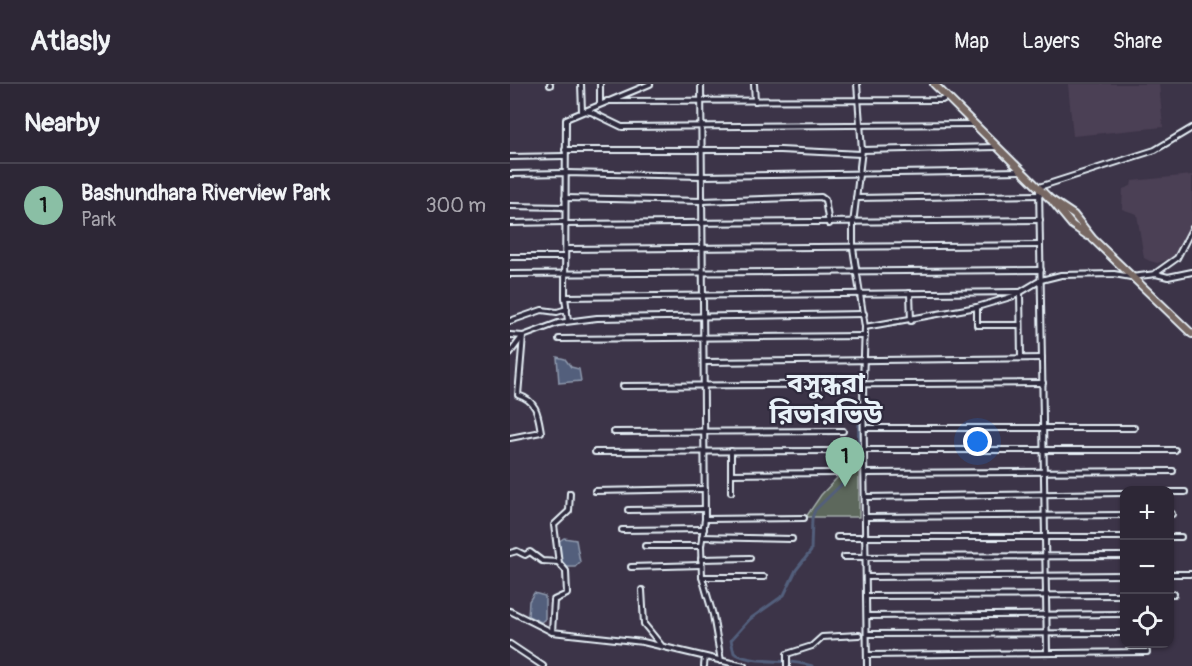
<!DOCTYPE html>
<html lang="en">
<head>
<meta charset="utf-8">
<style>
	body { margin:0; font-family:Pangolin,"Noto Sans Bengali",sans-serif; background:#393342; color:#f1f3f6 }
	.controls { position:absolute; right:18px; bottom:18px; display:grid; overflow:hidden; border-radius:12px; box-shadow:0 2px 4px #0004 }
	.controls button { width:54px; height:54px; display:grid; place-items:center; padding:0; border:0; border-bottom:2px solid #484451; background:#2d2736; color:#f1f3f6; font:30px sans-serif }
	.you { position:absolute; left:468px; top:358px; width:21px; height:21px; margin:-15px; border:4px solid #fff; border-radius:50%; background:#1a73e8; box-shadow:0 0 0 9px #1a73e833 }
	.badge { display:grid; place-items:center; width:39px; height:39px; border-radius:50%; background:#8abfa5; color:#111; font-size:20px; font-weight:700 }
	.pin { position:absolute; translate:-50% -50px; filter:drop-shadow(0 2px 3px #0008) }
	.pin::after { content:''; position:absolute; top:32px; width:21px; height:18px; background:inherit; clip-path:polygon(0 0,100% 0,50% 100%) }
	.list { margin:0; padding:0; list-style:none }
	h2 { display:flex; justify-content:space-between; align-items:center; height:78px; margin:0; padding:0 24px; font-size:26px }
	h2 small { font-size:20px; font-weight:400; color:#a7a5ad }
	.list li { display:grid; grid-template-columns:39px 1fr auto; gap:18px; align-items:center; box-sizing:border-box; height:84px; padding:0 24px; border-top:2px solid #484451 }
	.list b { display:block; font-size:22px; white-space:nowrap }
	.list p { margin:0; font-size:20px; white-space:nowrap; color:#a7a5ad }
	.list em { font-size:20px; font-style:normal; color:#a7a5ad }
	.icon { flex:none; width:33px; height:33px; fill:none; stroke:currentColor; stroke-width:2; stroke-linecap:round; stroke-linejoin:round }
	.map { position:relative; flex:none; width:682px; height:582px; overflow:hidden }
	header { display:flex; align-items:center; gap:36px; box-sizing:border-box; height:84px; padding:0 30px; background:#2d2736; border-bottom:2px solid #484451 }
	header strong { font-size:28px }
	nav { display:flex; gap:33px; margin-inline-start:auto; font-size:21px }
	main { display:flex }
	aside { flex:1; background:#2d2736 }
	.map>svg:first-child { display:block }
</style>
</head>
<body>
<header>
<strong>Atlasly</strong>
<nav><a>Map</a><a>Layers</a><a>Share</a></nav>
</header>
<main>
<aside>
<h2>Nearby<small></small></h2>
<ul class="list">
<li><span class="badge">1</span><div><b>Bashundhara Riverview Park</b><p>Park</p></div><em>300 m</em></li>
</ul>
</aside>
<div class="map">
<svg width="682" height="582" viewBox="0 0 682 582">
	<rect width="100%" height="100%" fill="#3c3448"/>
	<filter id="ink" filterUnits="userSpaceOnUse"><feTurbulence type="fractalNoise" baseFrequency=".0167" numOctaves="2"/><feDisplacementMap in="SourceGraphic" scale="12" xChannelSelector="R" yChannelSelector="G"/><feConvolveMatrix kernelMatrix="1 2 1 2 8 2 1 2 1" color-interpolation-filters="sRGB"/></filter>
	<g filter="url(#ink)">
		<g fill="#4c4055">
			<polygon points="558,0 649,0 653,43 563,52"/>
			<polygon points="682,91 682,150 674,153 668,169 662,174 647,179 640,177 634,174 627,130 612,125 613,105 621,102 622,97"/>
		</g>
		<polygon fill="#5d685c" stroke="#a2acaa" stroke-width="1.5" points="345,375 349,380 349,433 296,433 311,411"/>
		<g fill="#525e7b" stroke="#8e99ad" stroke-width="1.5">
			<polygon points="47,273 55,275 61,283 69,285 71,297 49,299"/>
			<polygon points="54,454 66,456 70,478 65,483 56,483 51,478 48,458"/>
			<polygon points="24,509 35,512 35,535 31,538 18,532 19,517"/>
		</g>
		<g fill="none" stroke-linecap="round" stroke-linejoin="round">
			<path stroke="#525e7b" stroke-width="3" d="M302,582C276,573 248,582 224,569L221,556L240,535L274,511L286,486L301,467L302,434L305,426L334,398L348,376L349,332"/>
			<g stroke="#e8f1f8" stroke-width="8">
				<g id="minor">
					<polyline points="40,0 40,1"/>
					<polyline points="71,0 72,27 81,28 112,43 463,40"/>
					<polyline points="90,0 90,20"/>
					<polyline points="191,0 195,435 191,462 192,493 203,531 211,577"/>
					<polyline points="244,0 245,17"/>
					<polyline points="347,0 352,66 343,140 343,164 355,243 353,299 357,582"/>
					<polyline points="97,17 432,16 437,13"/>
					<polyline points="55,66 270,66 351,70"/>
					<polyline points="352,66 486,63"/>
					<polyline points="0,73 55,72"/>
					<polyline points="0,90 55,89 192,92 512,87"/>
					<polyline points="55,114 192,117 311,113 315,116 319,140"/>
					<polyline points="346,114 530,111"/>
					<polyline points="0,122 55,123"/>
					<polyline points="0,139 55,138"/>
					<polyline points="55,140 530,136"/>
					<polyline points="56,165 530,161"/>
					<polyline points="0,173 55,173"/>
					<polyline points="646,189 667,174 682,145"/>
					<polyline points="0,190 531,186"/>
					<polyline points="400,209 401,237"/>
					<polyline points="55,213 510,208 511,274"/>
					<polyline points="467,223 467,241 510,241"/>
					<polyline points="0,237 32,226 47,228 57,225"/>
					<polyline points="58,237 55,213 56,35 140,0"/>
					<polyline points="355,243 467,223 504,212 531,196 551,191 604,190 621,193 646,190 658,193 682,188"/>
					<polyline points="0,251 13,252 48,239 87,234 354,230"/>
					<polyline points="49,255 355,252"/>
					<polyline points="0,269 12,253"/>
					<polyline points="195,278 532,274"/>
					<polyline points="113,302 533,299"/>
					<polyline points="356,344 624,344"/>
					<polyline points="104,348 333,347"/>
					<path d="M0,354L31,348C28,330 27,317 8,311L13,252"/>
					<polyline points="356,366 665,366"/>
					<polyline points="221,367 221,408"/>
					<polyline points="85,368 335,367"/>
					<polyline points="356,389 663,387"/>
					<polyline points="221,390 325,389"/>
					<polyline points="85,407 195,405"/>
					<polyline points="660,408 675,408"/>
					<polyline points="356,413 614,409"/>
					<polyline points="118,426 195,425"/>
					<polyline points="660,430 662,430"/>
					<polyline points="356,433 614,431"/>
					<polyline points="195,435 294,434"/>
					<polyline points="112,446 194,445"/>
					<polyline points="192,453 282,455"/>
					<polyline points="327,453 614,453"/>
					<polyline points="660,453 671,453"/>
					<polyline points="135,462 191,462"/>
					<polyline points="0,469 7,467 15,471 20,468 32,477 48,478"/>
					<polyline points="334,473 614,472"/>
					<polyline points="191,475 240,474"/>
					<polyline points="121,483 191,481"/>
					<polyline points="660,490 681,490"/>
					<polyline points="192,493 254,493"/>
					<polyline points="357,493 614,491"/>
					<polyline points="132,506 134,540 151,561"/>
					<polyline points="660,510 664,510"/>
					<polyline points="357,512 614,511"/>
					<polyline points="0,527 42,548 133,558 234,582"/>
					<polyline points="357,532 614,530"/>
					<polyline points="42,548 44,516 57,510 56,487 49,479 44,441 59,427 60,409"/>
					<polyline points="357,550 614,549"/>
					<polyline points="0,560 33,582"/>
					<polyline points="537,569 529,103 645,66 682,44"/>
					<polyline points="357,571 637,568"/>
					<polyline points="194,582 195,573"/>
					<polyline points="277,582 277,570 302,562 312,553 349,551"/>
				</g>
			</g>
			<g stroke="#e8f1f8" stroke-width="10">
				<g id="highway">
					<polyline points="424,0 540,115 564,131 583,155 682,250"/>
					<polyline points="543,118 562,141 578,152"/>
				</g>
			</g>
			<use href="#minor" stroke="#2f2a3d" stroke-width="4"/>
			<use href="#highway" stroke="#776864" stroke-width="6"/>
		</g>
	</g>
	<g text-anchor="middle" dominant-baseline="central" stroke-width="4.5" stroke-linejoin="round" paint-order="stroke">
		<g font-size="27" font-weight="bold" fill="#e8f1f8" stroke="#2f2a3d">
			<text x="316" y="299">বসুন্ধরা<tspan x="316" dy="31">রিভারভিউ</tspan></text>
		</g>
	</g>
</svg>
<div class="controls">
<button>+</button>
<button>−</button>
<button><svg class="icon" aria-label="locate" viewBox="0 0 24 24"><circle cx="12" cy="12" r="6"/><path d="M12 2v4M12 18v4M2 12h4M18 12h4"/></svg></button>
</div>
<div class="you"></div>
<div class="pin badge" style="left:335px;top:403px">1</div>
</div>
</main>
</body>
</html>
